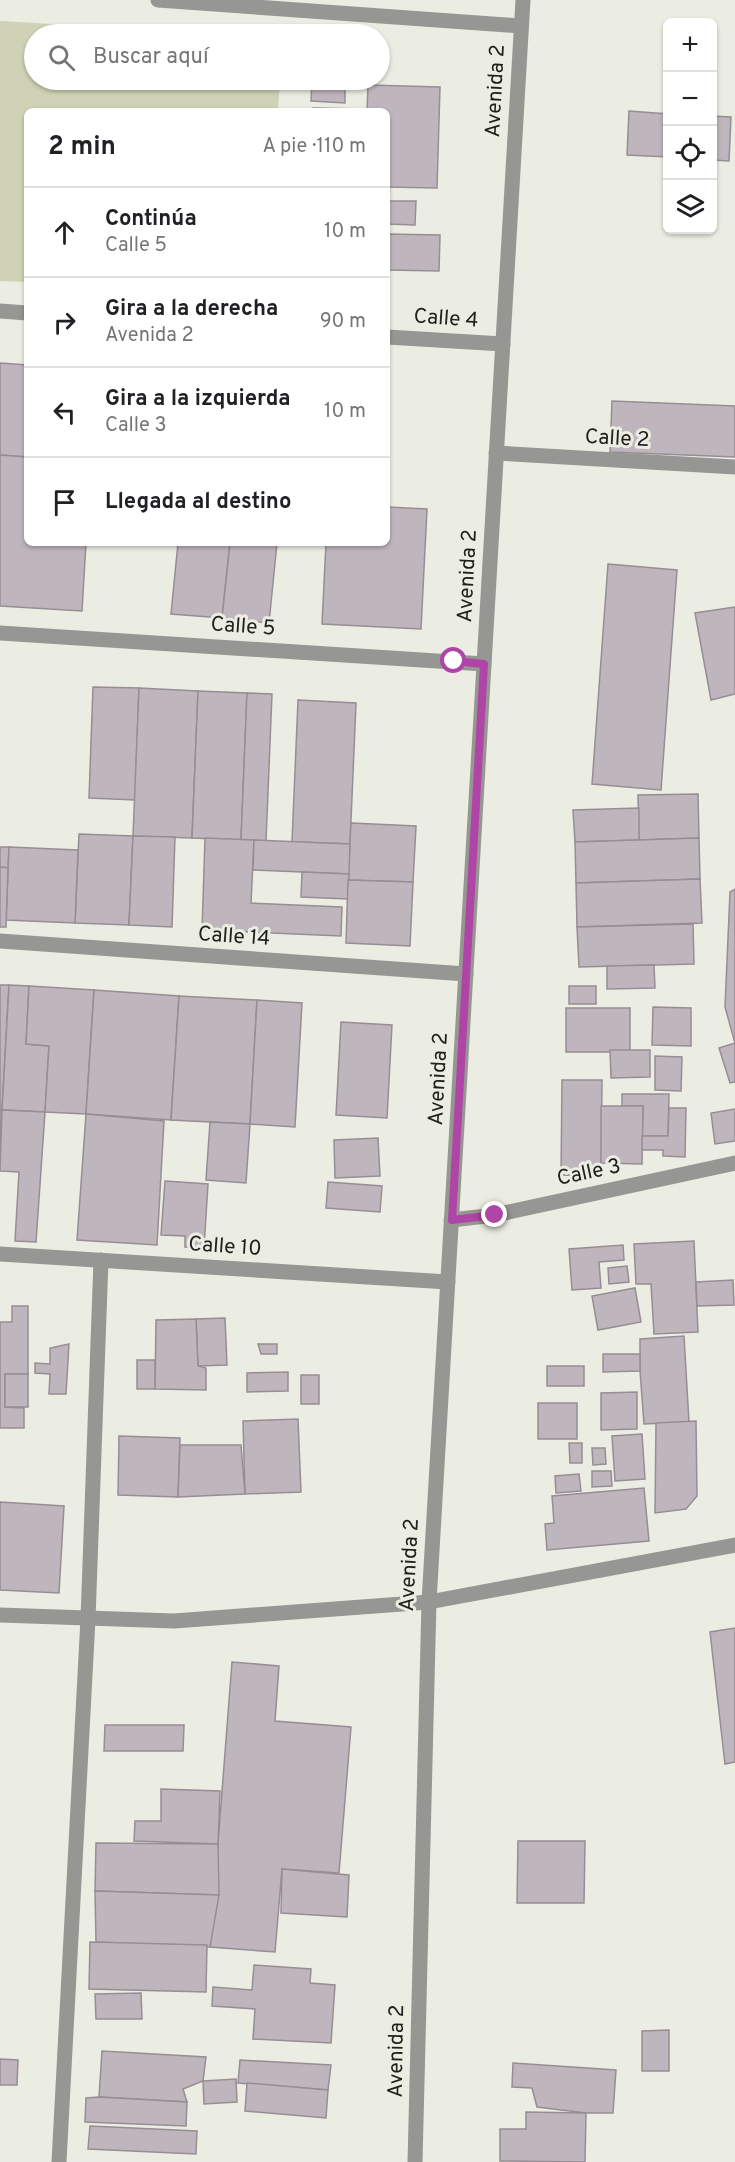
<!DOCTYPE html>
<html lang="es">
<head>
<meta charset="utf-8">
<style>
	body { margin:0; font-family:Overpass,sans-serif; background:#f6f6f6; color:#202124 }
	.controls { position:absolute; right:18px; top:18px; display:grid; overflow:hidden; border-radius:9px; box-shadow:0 2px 4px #0004 }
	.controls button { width:54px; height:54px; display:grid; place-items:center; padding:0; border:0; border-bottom:2px solid #e0e0e0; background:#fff; color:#202124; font:30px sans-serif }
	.stop { position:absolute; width:18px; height:18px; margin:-14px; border:4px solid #af45a7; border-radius:50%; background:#fff }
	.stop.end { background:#af45a7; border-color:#fff; box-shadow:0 2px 6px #0008 }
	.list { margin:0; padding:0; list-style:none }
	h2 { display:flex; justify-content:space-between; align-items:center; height:78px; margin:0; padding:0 24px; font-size:26px }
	h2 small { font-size:20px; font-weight:400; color:#757577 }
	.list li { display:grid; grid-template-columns:39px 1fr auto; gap:18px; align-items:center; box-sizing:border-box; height:90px; padding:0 24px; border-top:2px solid #e0e0e0 }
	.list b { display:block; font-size:22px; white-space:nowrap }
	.list p { margin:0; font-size:20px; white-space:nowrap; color:#757577 }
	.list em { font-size:20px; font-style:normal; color:#757577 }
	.icon { flex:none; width:33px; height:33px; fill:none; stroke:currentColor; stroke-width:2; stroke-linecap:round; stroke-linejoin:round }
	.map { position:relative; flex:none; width:735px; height:2162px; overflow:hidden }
	.search { position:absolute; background:#fff; box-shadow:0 2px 4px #0004; left:24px; top:24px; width:366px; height:66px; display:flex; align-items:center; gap:15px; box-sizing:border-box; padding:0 21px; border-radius:33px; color:#757577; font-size:22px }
	.panel { position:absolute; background:#fff; box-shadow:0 2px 4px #0004; left:24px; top:108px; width:366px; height:438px; border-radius:9px }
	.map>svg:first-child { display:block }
</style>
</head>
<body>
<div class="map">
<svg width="735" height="2162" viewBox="0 0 735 2162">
	<rect width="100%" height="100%" fill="#ecede2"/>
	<polygon fill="#cfd2b5" points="0,21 225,34 34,34 34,80 280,80 278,111 27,111 27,282 0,281"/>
	<g fill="#beb5bd" stroke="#968d95" stroke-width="1.5">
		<polygon points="312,80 345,80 345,103 311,101"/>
		<polygon points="368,85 440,87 437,188 387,187 387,111 367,111"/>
		<polygon points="313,108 361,109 361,111 312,111"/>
		<polygon points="629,111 668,114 668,157 627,155"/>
		<polygon points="712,116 731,117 729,161 712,160"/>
		<polygon points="387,201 416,201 415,225 387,224"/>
		<polygon points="387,234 440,235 439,271 387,270"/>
		<polygon points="0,363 27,365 27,457 0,455"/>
		<polygon points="612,401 735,406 735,457 610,452"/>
		<polygon points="0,455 27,457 27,543 86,543 82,611 0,606"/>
		<polygon points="387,507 427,509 421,629 322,624 326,543 387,543"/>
		<polygon points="178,543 230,543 222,618 171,614"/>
		<polygon points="230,543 277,543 269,623 222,618"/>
		<polygon points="608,564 677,570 661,790 592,784"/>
		<polygon points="735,607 735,694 711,700 695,613"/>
		<polygon points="93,687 139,688 135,800 89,798"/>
		<polygon points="139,688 198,691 192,838 133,836"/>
		<polygon points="198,691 247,693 241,840 192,838"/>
		<polygon points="247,693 272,694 266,841 241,840"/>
		<polygon points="298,700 356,703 350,844 292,842"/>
		<polygon points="698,794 699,838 639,840 638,795"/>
		<polygon points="639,808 639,840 575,842 573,810"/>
		<polygon points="351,823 416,826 413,882 348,880"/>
		<polygon points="79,834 133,836 129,925 75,923"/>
		<polygon points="133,836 175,837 172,927 129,925"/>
		<polygon points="205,838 254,840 251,903 342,907 341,936 202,930"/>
		<polygon points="699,838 700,879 576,883 575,842"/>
		<polygon points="254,840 350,844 349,874 253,870"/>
		<polygon points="0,847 9,847 8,868 0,867"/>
		<polygon points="9,847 78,850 75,923 6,920"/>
		<polygon points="0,867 8,868 6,927 0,927"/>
		<polygon points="302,872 349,874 348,899 301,897"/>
		<polygon points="700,879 702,923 577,927 576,883"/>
		<polygon points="348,880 413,882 410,946 346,943"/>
		<polygon points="735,889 735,1043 725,1007 730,892"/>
		<polygon points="693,924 694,964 579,967 577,927"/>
		<polygon points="654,965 655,988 607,989 607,966"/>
		<polygon points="0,985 9,985 2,1110 0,1110"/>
		<polygon points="9,985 29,986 26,1044 49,1046 45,1112 2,1110"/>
		<polygon points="29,986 94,990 86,1114 45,1112 49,1046 26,1044"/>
		<rect x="569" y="986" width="27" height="18"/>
		<polygon points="94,990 179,996 171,1120 86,1114"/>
		<polygon points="179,996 257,1000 250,1124 171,1120"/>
		<polygon points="257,1000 302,1003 295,1127 250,1124"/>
		<polygon points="653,1007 691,1008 691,1046 652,1045"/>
		<rect x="566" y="1008" width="64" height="44"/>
		<polygon points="341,1022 392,1025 387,1118 336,1115"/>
		<polygon points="735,1043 735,1082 730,1083 719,1048"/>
		<polygon points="610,1050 650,1050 650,1077 611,1078"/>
		<polygon points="655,1056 682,1057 681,1091 655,1090"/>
		<polygon points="562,1080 602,1080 601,1176 561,1175"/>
		<polygon points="622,1094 669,1094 668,1136 642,1136 643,1106 622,1106"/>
		<polygon points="601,1106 643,1106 642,1164 601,1163"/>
		<polygon points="669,1108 686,1108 685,1157 663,1156 663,1150 642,1150 642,1136 668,1136"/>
		<polygon points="735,1109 735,1141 715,1144 711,1113"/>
		<polygon points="0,1110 2,1110 0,1162"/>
		<polygon points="2,1110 45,1112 36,1242 15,1241 19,1172 0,1171"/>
		<polygon points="86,1114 164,1121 157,1245 77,1240"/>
		<polygon points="210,1122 250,1124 246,1183 206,1180"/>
		<polygon points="378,1138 380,1176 335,1178 334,1140"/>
		<polygon points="165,1181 208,1184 204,1248 185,1247 185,1236 161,1235"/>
		<polygon points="328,1182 382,1186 380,1212 326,1208"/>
		<polygon points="694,1241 698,1332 654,1334 651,1284 636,1284 634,1244"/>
		<polygon points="623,1245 624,1260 599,1262 601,1288 572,1290 569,1249"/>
		<polygon points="627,1266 629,1282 609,1284 608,1268"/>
		<polygon points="733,1280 734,1305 697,1306 696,1282"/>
		<polygon points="635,1288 641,1322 598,1330 592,1296"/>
		<polygon points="12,1306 28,1306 28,1374 5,1374 5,1407 24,1408 24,1428 0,1428 0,1322 12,1322"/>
		<polygon points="225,1318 227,1365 198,1366 196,1319"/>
		<polygon points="196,1319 198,1366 206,1368 206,1390 155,1389 156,1320"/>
		<polygon points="684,1336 689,1422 644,1424 640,1371 640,1339"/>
		<polygon points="69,1344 66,1394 49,1394 50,1374 35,1373 35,1363 50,1364 50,1348"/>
		<polygon points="258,1344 277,1344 277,1354 261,1354"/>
		<polygon points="603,1354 640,1354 640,1371 603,1372"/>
		<rect x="137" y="1360" width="18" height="29"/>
		<rect x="547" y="1366" width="37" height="20"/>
		<polygon points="288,1372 288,1391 247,1392 247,1373"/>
		<rect x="5" y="1374" width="23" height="33"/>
		<rect x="301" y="1375" width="18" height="29"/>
		<polygon points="637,1392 637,1429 601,1430 601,1393"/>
		<rect x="538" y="1403" width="39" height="36"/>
		<polygon points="298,1419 301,1492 245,1494 243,1421"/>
		<polygon points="696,1421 697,1496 686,1509 655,1513 656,1423"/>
		<polygon points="642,1434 645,1479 615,1481 612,1436"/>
		<polygon points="119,1436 180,1438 178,1497 118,1495"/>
		<polygon points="569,1443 582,1443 582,1463 570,1463"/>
		<polygon points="180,1445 241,1445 245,1494 178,1497"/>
		<polygon points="592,1448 605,1448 606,1464 593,1465"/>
		<polygon points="592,1471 611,1471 612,1486 592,1487"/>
		<polygon points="579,1474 581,1491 556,1493 555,1476"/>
		<polygon points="644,1488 649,1541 547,1550 545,1524 554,1523 552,1496"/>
		<polygon points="0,1502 64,1506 59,1593 0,1590"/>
		<polygon points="735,1628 735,1762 725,1764 710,1632"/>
		<polygon points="232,1662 279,1666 275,1721 351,1727 339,1873 282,1869 275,1952 210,1947"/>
		<polygon points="105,1725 184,1725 183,1751 104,1751"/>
		<polygon points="161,1789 220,1791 218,1844 134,1841 135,1821 161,1821"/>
		<polygon points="518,1841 585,1841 584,1903 517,1903"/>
		<polygon points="96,1843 218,1844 219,1895 95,1891"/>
		<polygon points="282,1869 349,1875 347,1917 281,1913"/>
		<polygon points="95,1891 219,1895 210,1947 96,1942"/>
		<polygon points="90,1942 207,1945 206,1992 89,1989"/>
		<polygon points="254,1965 311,1969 310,1983 335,1985 331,2043 253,2039 255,2009 212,2006 213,1987 252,1990"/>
		<polygon points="141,1993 142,2019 96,2019 95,1994"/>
		<polygon points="669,2030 669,2071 642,2071 642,2031"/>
		<polygon points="102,2051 206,2057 203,2081 183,2089 187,2102 99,2097"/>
		<polygon points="0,2059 18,2060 17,2085 0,2085"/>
		<polygon points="240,2060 331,2065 328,2090 238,2083"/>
		<polygon points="513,2063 616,2070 613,2113 586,2113 537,2107 532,2088 512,2087"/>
		<polygon points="236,2079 237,2102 204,2104 203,2081"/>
		<polygon points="247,2083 328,2090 326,2118 245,2111"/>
		<polygon points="99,2097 187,2102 186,2126 85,2122 86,2098"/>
		<polygon points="526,2112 586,2113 585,2162 500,2161 500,2129 526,2129"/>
		<polygon points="90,2126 197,2131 196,2154 88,2149"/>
	</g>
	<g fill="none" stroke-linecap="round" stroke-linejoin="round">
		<g stroke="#969792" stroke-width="15">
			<polyline points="158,0 521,26"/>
			<polyline points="0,311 27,313"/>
			<polyline points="387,337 503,344"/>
			<polyline points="496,453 735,467"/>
			<polyline points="0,633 484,664"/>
			<polyline points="0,941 466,974"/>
			<polyline points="451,1220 495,1215 735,1163"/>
			<polyline points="0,1254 448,1282"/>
			<polyline points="0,1615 174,1621 429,1602 735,1545"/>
			<polyline points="59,2162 88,1619 101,1260"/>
			<polyline points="415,2162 429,1602 523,0"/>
		</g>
	</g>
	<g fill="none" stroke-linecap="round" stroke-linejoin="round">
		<polyline stroke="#af45a7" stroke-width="8" points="454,661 484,664 452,1220 495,1215"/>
	</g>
	<g text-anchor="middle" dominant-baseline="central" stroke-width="6" stroke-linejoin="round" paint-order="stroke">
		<g font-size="21" fill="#20211c" stroke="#ecede2">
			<text transform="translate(496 91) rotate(-87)">Avenida 2</text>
			<text transform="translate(446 319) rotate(4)">Calle 4</text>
			<text transform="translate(617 439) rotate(3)">Calle 2</text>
			<text transform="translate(468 576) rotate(-87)">Avenida 2</text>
			<text transform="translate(243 627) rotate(4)">Calle 5</text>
			<text transform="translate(234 937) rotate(4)">Calle 14</text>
			<text transform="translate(439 1079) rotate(-87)">Avenida 2</text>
			<text transform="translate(589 1173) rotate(-12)">Calle 3</text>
			<text transform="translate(225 1247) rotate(4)">Calle 10</text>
			<text transform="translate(410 1565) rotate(-87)">Avenida 2</text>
			<text transform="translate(397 2051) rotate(-89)">Avenida 2</text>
		</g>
	</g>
</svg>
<div class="controls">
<button>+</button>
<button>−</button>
<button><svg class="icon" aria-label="locate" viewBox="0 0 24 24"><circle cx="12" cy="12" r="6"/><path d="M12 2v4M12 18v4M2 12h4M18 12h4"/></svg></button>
<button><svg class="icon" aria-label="layers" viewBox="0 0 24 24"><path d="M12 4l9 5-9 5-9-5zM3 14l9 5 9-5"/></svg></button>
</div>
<div class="stop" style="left:454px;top:661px"></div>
<div class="stop end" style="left:495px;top:1215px"></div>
<div class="search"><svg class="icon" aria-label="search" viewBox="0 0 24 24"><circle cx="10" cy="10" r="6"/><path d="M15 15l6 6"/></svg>Buscar aquí</div>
<section class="panel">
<h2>2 min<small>A pie · 110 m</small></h2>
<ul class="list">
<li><svg class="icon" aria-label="ahead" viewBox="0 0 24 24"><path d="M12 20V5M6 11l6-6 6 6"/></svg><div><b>Continúa</b><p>Calle 5</p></div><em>10 m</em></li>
<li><svg class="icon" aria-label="right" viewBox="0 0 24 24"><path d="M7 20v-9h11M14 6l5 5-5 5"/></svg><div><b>Gira a la derecha</b><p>Avenida 2</p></div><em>90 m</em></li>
<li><svg class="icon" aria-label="left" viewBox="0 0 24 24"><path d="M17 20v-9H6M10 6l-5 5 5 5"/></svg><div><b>Gira a la izquierda</b><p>Calle 3</p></div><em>10 m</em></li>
<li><svg class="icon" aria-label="arrive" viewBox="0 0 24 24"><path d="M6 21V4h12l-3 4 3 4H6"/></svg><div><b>Llegada al destino</b></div></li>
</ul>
</section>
</div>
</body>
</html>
